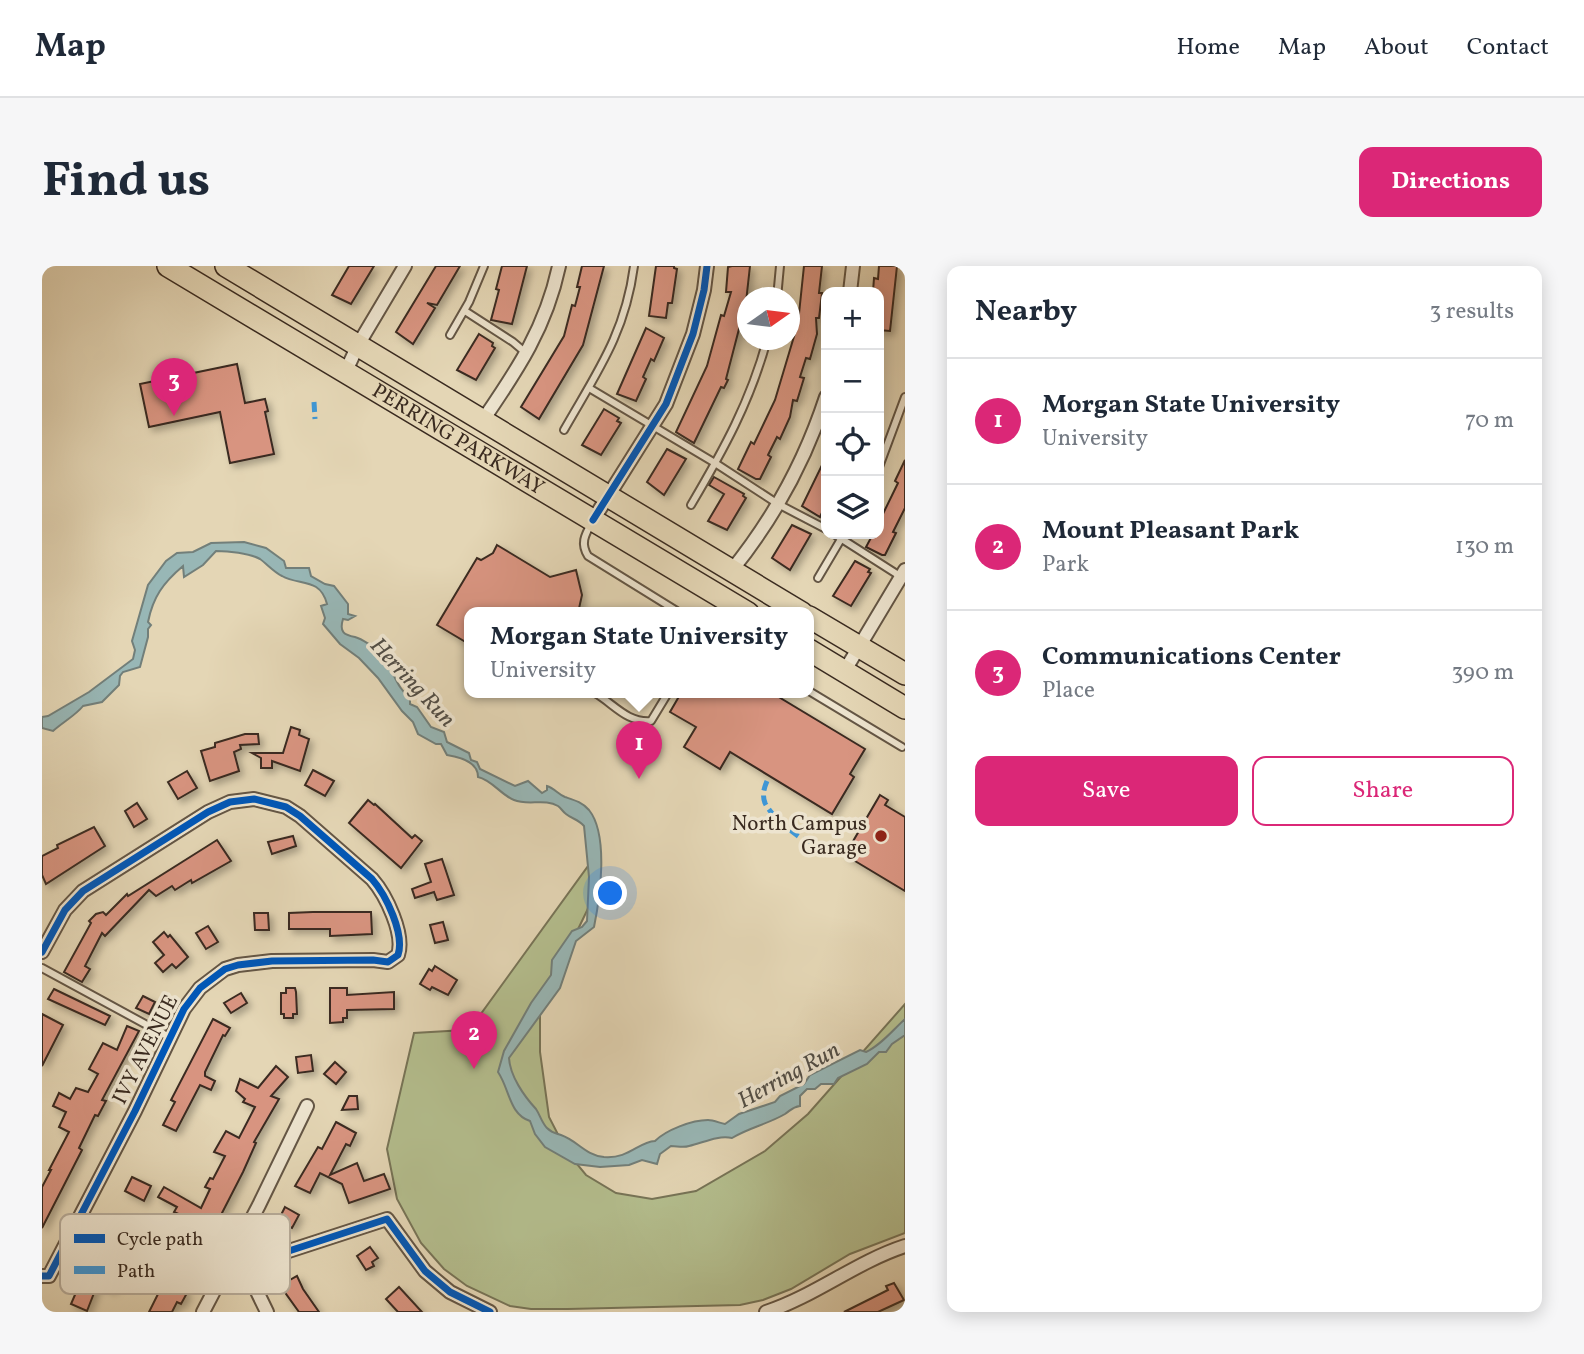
<!DOCTYPE html>
<html lang="en">
<head>
<meta charset="utf-8">
<style>
	body { margin:0; font-family:Vollkorn,serif; background:#f6f6f7; color:#1f2937 }
	.controls { position:absolute; right:21px; top:21px; display:grid; overflow:hidden; border-radius:14px; box-shadow:0 4px 18px #0003 }
	.controls button { width:63px; height:63px; display:grid; place-items:center; padding:0; border:0; border-bottom:2px solid #e0e1e3; background:#fff; color:#1f2937; font:35px sans-serif }
	.compass { position:absolute; left:695px; top:21px; width:63px; height:63px; border-radius:50%; background:#fff; box-shadow:0 4px 18px #0003; rotate:76deg }
	.you { position:absolute; left:569px; top:628px; width:24px; height:24px; margin:-18px; border:5px solid #fff; border-radius:50%; background:#1a73e8; box-shadow:0 0 0 10px #1a73e833 }
	.badge { display:grid; place-items:center; width:46px; height:46px; border-radius:50%; background:#db2777; color:#fff; font-size:23px; font-weight:700 }
	.pin { position:absolute; translate:-50% -58px; filter:drop-shadow(0 2px 4px #0008) }
	.pin::after { content:''; position:absolute; top:37px; width:24px; height:21px; background:inherit; clip-path:polygon(0 0,100% 0,50% 100%) }
	.popup { position:absolute; left:422px; top:341px; width:350px; height:91px; box-sizing:border-box; display:grid; place-content:center; border-radius:14px; background:#fff; filter:drop-shadow(0 2px 5px #0005); font-size:23px; white-space:nowrap; color:#747a83 }
	.popup b { font-size:26px; color:#1f2937 }
	.popup::after { content:''; position:absolute; left:50%; top:100%; margin-left:-14px; border:14px solid transparent; border-top-color:#fff }
	.list { margin:0; padding:0; list-style:none }
	h2 { display:flex; justify-content:space-between; align-items:center; height:91px; margin:0; padding:0 28px; font-size:30px }
	h2 small { font-size:23px; font-weight:400; color:#747a83 }
	.list li { display:grid; grid-template-columns:46px 1fr auto; gap:21px; align-items:center; box-sizing:border-box; height:126px; padding:0 28px; border-top:2px solid #e0e1e3 }
	.list b { display:block; font-size:26px; white-space:nowrap }
	.list p { margin:0; font-size:23px; white-space:nowrap; color:#747a83 }
	.list em { font-size:23px; font-style:normal; color:#747a83 }
	.actions { display:flex; gap:14px; padding:21px 28px }
	.actions a { flex:1; padding:16px 0; border:2px solid #db2777; border-radius:14px; text-align:center; font-size:24px; color:#db2777 }
	.actions .main { background:#db2777; color:#fff }
	.icon { flex:none; width:38px; height:38px; fill:none; stroke:currentColor; stroke-width:2; stroke-linecap:round; stroke-linejoin:round }
	.map { position:relative; flex:none; width:863px; height:1046px; overflow:hidden; border-radius:14px }
	header { display:flex; align-items:center; gap:42px; box-sizing:border-box; height:98px; padding:0 35px; background:#fff; border-bottom:2px solid #e0e1e3 }
	header strong { font-size:33px }
	nav { display:flex; gap:38px; margin-inline-start:auto; font-size:24px }
	.intro { display:flex; align-items:center; justify-content:space-between; box-sizing:border-box; height:168px; padding:0 42px }
	h1 { margin:0; font-size:49px }
	.button { padding:18px 32px; border-radius:14px; background:#db2777; color:#fff; font-size:24px; font-weight:700 }
	main { display:flex; gap:42px; padding:0 42px }
	aside { flex:1; background:#fff; border-radius:14px; box-shadow:0 4px 18px #0003 }
	.map>svg:first-child { display:block }
</style>
</head>
<body>
<header>
<strong>Map</strong>
<nav><a>Home</a><a>Map</a><a>About</a><a>Contact</a></nav>
</header>
<div class="intro"><h1>Find us</h1><a class="button">Directions</a></div>
<main>
<div class="map">
<svg width="863" height="1046" viewBox="0 0 863 1046">
	<defs>
		<filter id="shadow"><feDropShadow dx="4" dy="4" stdDeviation="3.5" flood-color="#0004"/></filter>
	</defs>
	<rect width="100%" height="100%" fill="#e4d6b5"/>
	<filter id="stains"><feTurbulence type="fractalNoise" baseFrequency=".00286" numOctaves="4"/><feColorMatrix values="0 0 0 0 .2 0 0 0 0 .09 0 0 0 0 .02 0 0 0 .5 -.17"/></filter>
	<radialGradient id="worn" r=".72"><stop offset=".6" stop-color="#630" stop-opacity="0"/><stop offset="1" stop-color="#630" stop-opacity=".3"/></radialGradient>
	<polygon fill="#b4be8e" stroke="#777457" stroke-width="2" points="549,596 553,628 498,742 498,786 507,851 525,886 544,909 574,927 610,933 654,925 723,885 766,848 863,738 863,967 808,988 749,1023 721,1034 698,1039 526,1043 489,1043 468,1040 425,1020 402,1003 379,977 355,933 345,883 372,767 423,764 438,749"/>
	<path fill="#98b7b6" stroke="#727f7a" stroke-width="2" d="M202,276L224,282L242,295L244,302H267L269,310L283,318L292,320L306,338V348L313,350L306,354L301,353C297,366 302,369 313,371C320,373 332,381 337,386C351,400 353,421 368,432V438L375,441L389,461L402,466L405,476L427,487L429,494L435,496L438,503L473,520L486,515L500,527L505,524V520C512,522 516,528 523,531C532,534 540,536 547,544C567,569 558,632 552,661L534,675L518,722L467,792C468,810 482,830 494,843C498,849 500,857 505,862C510,867 513,867 519,869C536,875 543,889 562,891C587,893 596,876 613,875C624,864 650,854 666,854C671,854 678,857 683,858L697,848L733,836L738,830L762,818L768,809L818,784L824,786C838,780 851,764 863,753V769L850,778L844,786H837L825,798L796,812L792,818H779L773,823H765L758,830V840C750,841 749,844 743,848C726,858 706,862 690,872C675,869 661,877 647,880C641,882 635,880 629,880L618,888L615,898L600,894L587,899L558,901L533,898L503,881L493,868L488,855C467,848 468,824 456,806L462,785L489,737L509,709L510,694L530,665L540,661L545,655L547,611L542,560C536,553 530,553 524,548C521,546 519,542 516,540C503,532 486,540 472,534C459,529 450,514 436,511C436,496 418,491 405,489L399,478H394L376,468L371,456L360,445L336,412L317,392L298,378L281,358L283,352L279,340L285,338C278,311 257,320 240,310C232,306 225,298 218,293C207,287 186,285 174,285L161,299L142,311L141,300C121,317 111,331 106,356L109,359L106,363V371L98,401L81,406L78,410L77,419L60,436L41,440C34,449 21,456 11,465L0,462V451L6,450L47,426L91,393L93,384L90,375L106,319L124,295L135,287L151,286L169,277Z"/>
	<g fill="#d89480" stroke="#3a2b20" stroke-width="2" filter="url(#shadow)">
		<polygon points="307,0 332,0 309,38 290,29"/>
		<polygon points="394,0 418,0 395,39 385,37 393,42 371,78 354,66"/>
		<polygon points="460,0 485,0 470,58 449,54 457,24 454,23"/>
		<polygon points="540,0 562,0 541,79 497,153 479,141 522,70 530,39 533,40 538,21 535,21"/>
		<polygon points="614,0 632,0 632,2 635,3 630,37 626,37 624,52 607,50"/>
		<polygon points="690,0 708,0 704,36 684,113 686,114 682,122 679,121 652,177 634,166 665,100 679,49 682,50 689,26 684,26 686,1"/>
		<polygon points="762,0 780,0 777,27 780,27 777,52 774,52 775,68 768,93 764,92 758,111 762,112 755,135 751,134 748,151 738,173 735,171 726,189 729,191 718,213 714,213 696,203 709,176 712,178 733,134 756,57"/>
		<polygon points="837,0 855,0 848,65 837,64 837,26 831,26 832,12 836,13"/>
		<polygon points="604,62 622,72 612,95 609,93 601,111 604,113 594,135 575,128"/>
		<polygon points="437,68 451,77 450,80 453,82 434,114 415,104"/>
		<polygon points="195,98 203,137 223,133 226,145 223,146 232,188 188,197 178,146 107,161 98,118"/>
		<polygon points="562,143 577,152 575,155 579,157 559,189 540,179"/>
		<polygon points="625,183 644,193 622,229 605,216"/>
		<polygon points="784,191 784,238 778,251 760,240"/>
		<polygon points="863,194 863,242 851,266 854,267 843,289 840,289 824,281 831,268 837,268 837,256 856,217 853,215"/>
		<polygon points="672,211 702,228 701,230 704,232 685,264 666,255 682,228 667,219"/>
		<polygon points="750,259 769,268 748,304 730,292"/>
		<polygon points="455,279 508,311 534,304 540,329 536,347 427,347 427,378 395,359 435,292 439,294 451,287"/>
		<polygon points="813,295 828,303 826,306 829,307 809,340 791,330"/>
		<polygon points="639,427 730,427 823,483 808,508 812,511 790,548 688,486 678,503 642,481 654,461 628,446"/>
		<polygon points="249,461 258,464 257,469 267,473 258,505 230,495 230,502 219,502 219,492 210,487 241,487"/>
		<polygon points="203,468 216,468 217,478 198,479 199,483 192,486 197,505 168,515 159,485 173,481 173,477"/>
		<polygon points="271,504 292,515 283,530 263,519"/>
		<polygon points="145,505 155,522 136,533 126,516"/>
		<polygon points="838,529 846,534 843,539 863,551 863,625 803,589"/>
		<polygon points="326,534 332,539 333,538 370,572 373,569 380,575 359,602 307,557"/>
		<polygon points="95,537 105,553 92,561 83,545"/>
		<polygon points="52,561 63,580 4,618 0,609 0,590 16,582 15,579"/>
		<polygon points="251,570 254,580 230,588 226,576"/>
		<polygon points="175,574 189,595 150,617 149,614 133,624 130,620 114,630 107,624 63,670 60,667 43,700 48,703 40,716 22,706 49,657 47,655 54,648 61,646 64,649 85,628 86,630"/>
		<polygon points="400,593 412,629 395,634 392,626 373,632 370,623 389,616 383,598"/>
		<polygon points="271,646 329,646 330,668 288,670 288,663 247,663 247,647"/>
		<polygon points="212,647 226,647 227,664 213,664"/>
		<polygon points="401,656 406,674 393,677 388,659"/>
		<polygon points="166,660 176,676 164,683 154,667"/>
		<polygon points="122,666 126,671 128,669 146,691 134,702 130,698 121,706 113,697 122,689 111,676"/>
		<polygon points="393,700 415,714 406,729 390,721 388,724 378,718 387,703 390,705"/>
		<polygon points="244,722 253,722 254,726 255,748 251,748 251,752 242,752 242,748 239,748 239,727 244,727"/>
		<polygon points="288,722 305,722 305,729 352,726 352,743 305,744 305,752 301,752 301,756 288,757"/>
		<polygon points="12,723 68,750 63,759 6,733"/>
		<polygon points="199,727 205,737 189,747 182,737"/>
		<polygon points="101,730 113,736 107,748 94,742"/>
		<polygon points="0,748 21,759 0,800"/>
		<polygon points="171,753 188,762 183,770 181,769 163,806 163,810 173,815 169,824 158,819 134,865 121,859 133,836 129,834"/>
		<polygon points="85,760 97,765 60,834 64,835 56,850 53,849 37,882 40,884 0,962 0,921 9,904 7,904 27,866 17,861 24,846 11,840 17,827 28,833 34,822 46,826 56,808 47,803 61,777 75,784"/>
		<polygon points="269,789 271,805 256,807 254,791"/>
		<polygon points="293,796 304,806 294,818 282,808"/>
		<polygon points="234,800 246,811 229,830 237,833 212,876 214,877 201,906 140,1025 145,1027 139,1038 135,1036 130,1046 107,1046 137,986 142,989 153,967 143,962 148,953 132,946 135,941 116,931 122,921 159,942 168,923 163,921 168,912 171,913 183,890 172,886 184,865 197,872 213,841 201,836 203,833 194,825 198,813 216,822"/>
		<polygon points="307,830 315,830 316,843 300,844"/>
		<polygon points="294,856 314,867 308,880 304,878 288,909 315,897 322,915 342,908 348,923 307,937 300,918 278,907 268,927 253,920 276,881 280,883"/>
		<polygon points="90,911 109,920 102,935 83,925"/>
		<polygon points="243,941 257,949 250,962 236,955"/>
		<polygon points="66,959 94,973 89,982 83,979 67,1011 75,1014 70,1024 56,1017 45,1045 29,1038 45,1001 51,993 53,994 65,972 61,967"/>
		<polygon points="328,981 336,992 330,996 332,1000 324,1004 315,990"/>
		<polygon points="255,1010 261,1023 277,1046 257,1046 242,1025 244,1024 241,1018"/>
		<polygon points="852,1017 862,1034 836,1046 802,1046 846,1024 844,1020"/>
		<polygon points="357,1021 380,1046 356,1046 344,1033"/>
	</g>
	<g fill="none" stroke-linecap="round" stroke-linejoin="round">
		<g stroke="#645645" stroke-width="10">
			<g id="service">
				<polyline points="735,32 738,0"/>
				<polyline points="423,45 471,76 484,87"/>
				<polyline points="408,69 427,36 442,0"/>
				<polyline points="547,122 673,197 736,238 784,263"/>
				<path d="M522,164C555,106 583,68 592,0"/>
				<polyline points="837,201 863,131"/>
				<path d="M649,239C682,183 708,136 725,74"/>
				<path d="M550,256C543,269 538,277 546,290L638,347"/>
				<polyline points="792,268 861,312"/>
				<polyline points="776,312 802,268"/>
				<polyline points="767,425 860,481"/>
				<path d="M553,427C572,438 585,457 609,455L626,427"/>
				<polyline points="0,702 127,771"/>
			</g>
		</g>
		<g stroke="#645645" stroke-width="16">
			<g id="minor">
				<polyline points="808,26 811,0"/>
				<polyline points="304,105 316,79 363,0"/>
				<path d="M441,154C476,103 504,61 517,0"/>
				<polyline points="551,254 624,138 651,68 662,24 665,0"/>
				<path d="M690,304C732,252 763,195 784,131"/>
				<polyline points="802,406 863,304"/>
				<path d="M0,686L23,644L41,625L166,546L188,536L212,533L244,541L258,550L330,613C344,629 363,668 356,689L346,696L331,694L230,695L196,699L183,703L158,722L142,743L93,845L7,1010H0"/>
				<polyline points="189,995 213,996 345,953 383,1005 408,1026 448,1046"/>
				<polyline points="189,995 207,1009 225,1046"/>
				<polyline points="161,1046 217,939 265,840"/>
				<path d="M724,1046C773,1030 814,996 863,980"/>
			</g>
		</g>
		<g stroke="#3a2b20" stroke-width="24">
			<g id="primary">
				<path id="s1" d="M126,0L706,347"/>
				<polyline points="184,0 760,347"/>
				<polyline points="767,351 863,408"/>
				<polyline points="767,384 863,442"/>
			</g>
		</g>
		<use href="#service" stroke="#ede4cf" stroke-width="6"/>
		<use href="#minor" stroke="#ede4cf" stroke-width="12"/>
		<use href="#primary" stroke="#e4d6b5" stroke-width="21"/>
		<g stroke="#3e96d5" stroke-width="5" stroke-dasharray="10 5" stroke-linecap="butt">
			<polyline points="272,136 273,153"/>
			<path d="M725,515C722,522 720,529 723,537C732,556 779,591 799,586"/>
		</g>
		<g stroke="#ede4cf" stroke-width="11">
			<g id="cycleway">
				<polyline points="551,254 624,138 651,68 662,24 665,0"/>
				<path d="M0,686L23,644L41,625L166,546L188,536L212,533L244,541L258,550L330,613C344,629 363,668 356,689L346,696L331,694L230,695L196,699L183,703L158,722L142,743L93,845L7,1010H0"/>
				<polyline points="189,995 213,996 345,953 383,1005 408,1026 448,1046"/>
			</g>
		</g>
		<use href="#cycleway" stroke="#0057b8" stroke-width="7"/>
	</g>
	<circle fill="#8f2418" stroke="#ede4cf" stroke-width="2.5" cx="839" cy="570" r="7"/>
	<g text-anchor="middle" dominant-baseline="central" stroke-width="7" stroke-linejoin="round" paint-order="stroke">
		<g font-size="21" fill="#3a2b20" stroke="#ede4cf">
			<text stroke="none"><textPath href="#s1" startOffset="338">PERRING PARKWAY</textPath></text>
			<text transform="translate(104 784) rotate(-63)">IVY AVENUE</text>
		</g>
		<g font-size="21" fill="#3a2b20" stroke="#ede4cf" text-anchor="end">
			<text x="825" y="558">North Campus<tspan x="825" dy="24">Garage</tspan></text>
		</g>
		<g font-size="23" font-style="italic" fill="#524e46" stroke="#ede4cf">
			<text transform="translate(370 417) rotate(47)">Herring Run</text>
			<text transform="translate(747 810) rotate(-29)">Herring Run</text>
		</g>
	</g>
	<rect x="18" y="948" width="230" height="80" rx="10" fill="#ede4cf" stroke="#b7ac9a" stroke-width="2"/>
	<rect x="32" y="968" width="31" height="9" fill="#0057b8"/>
	<rect x="32" y="1000" width="31" height="8" fill="#3e96d5"/>
	<g font-size="19" fill="#3a2b20">
		<text x="75" y="979">Cycle path</text>
		<text x="75" y="1011">Path</text>
	</g>
	<rect width="100%" height="100%" filter="url(#stains)"/>
	<rect width="100%" height="100%" fill="url(#worn)"/>
</svg>
<div class="controls">
<button>+</button>
<button>−</button>
<button><svg class="icon" aria-label="locate" viewBox="0 0 24 24"><circle cx="12" cy="12" r="6"/><path d="M12 2v4M12 18v4M2 12h4M18 12h4"/></svg></button>
<button><svg class="icon" aria-label="layers" viewBox="0 0 24 24"><path d="M12 4l9 5-9 5-9-5zM3 14l9 5 9-5"/></svg></button>
</div>
<svg class="compass" viewBox="-18 -18 36 36"><path d="M0-13l5 13h-10z" fill="#e53935"/><path d="M0 13l5-13h-10z" fill="#747a83"/></svg>
<div class="you"></div>
<div class="pin badge" style="left:597px;top:513px">1</div>
<div class="popup"><b>Morgan State University</b>University</div>
<div class="pin badge" style="left:432px;top:803px">2</div>
<div class="pin badge" style="left:132px;top:150px">3</div>
</div>
<aside>
<h2>Nearby<small>3 results</small></h2>
<ul class="list">
<li><span class="badge">1</span><div><b>Morgan State University</b><p>University</p></div><em>70 m</em></li>
<li><span class="badge">2</span><div><b>Mount Pleasant Park</b><p>Park</p></div><em>130 m</em></li>
<li><span class="badge">3</span><div><b>Communications Center</b><p>Place</p></div><em>390 m</em></li>
</ul>
<div class="actions"><a class="main">Save</a><a>Share</a></div>
</aside>
</main>
</body>
</html>
